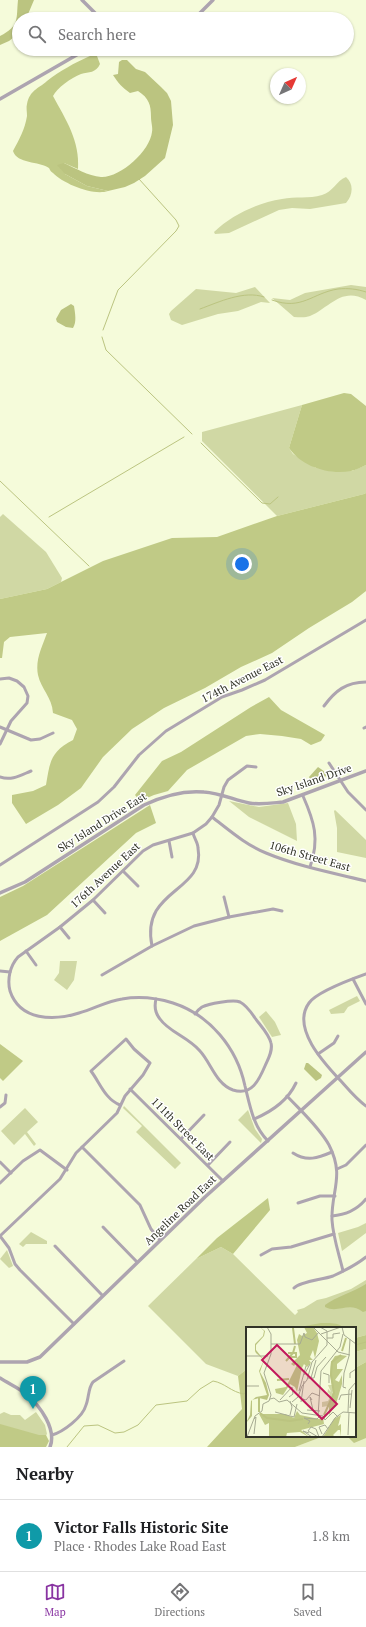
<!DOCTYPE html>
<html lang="en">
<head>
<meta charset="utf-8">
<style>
	body { margin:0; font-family:"PT Serif",serif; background:#f2f2f2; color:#202124 }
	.compass { position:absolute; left:270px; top:68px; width:36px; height:36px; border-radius:50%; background:#fff; box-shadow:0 1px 3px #0004; rotate:45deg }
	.you { position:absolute; left:242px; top:564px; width:14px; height:14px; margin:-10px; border:3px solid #fff; border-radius:50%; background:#1a73e8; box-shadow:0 0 0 6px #1a73e833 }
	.badge { display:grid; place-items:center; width:26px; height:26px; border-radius:50%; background:#8934a2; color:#fff; font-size:13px; font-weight:700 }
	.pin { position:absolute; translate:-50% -33px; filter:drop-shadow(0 1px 2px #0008) }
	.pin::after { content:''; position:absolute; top:21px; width:14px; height:12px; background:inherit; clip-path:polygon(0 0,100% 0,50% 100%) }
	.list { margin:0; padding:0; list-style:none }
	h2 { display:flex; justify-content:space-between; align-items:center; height:52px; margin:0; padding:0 16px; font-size:17px }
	h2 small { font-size:13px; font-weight:400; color:#757577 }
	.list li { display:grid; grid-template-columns:26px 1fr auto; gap:12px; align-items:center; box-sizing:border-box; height:72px; padding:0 16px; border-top:1px solid #e0e0e0 }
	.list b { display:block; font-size:15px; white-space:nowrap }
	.list p { margin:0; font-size:13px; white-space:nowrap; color:#757577 }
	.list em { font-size:13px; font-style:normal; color:#757577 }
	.icon { flex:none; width:22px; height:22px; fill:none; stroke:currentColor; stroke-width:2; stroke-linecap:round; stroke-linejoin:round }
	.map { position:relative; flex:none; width:366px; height:1447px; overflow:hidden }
	.search { position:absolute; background:#fff; box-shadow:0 1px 3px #0004; left:12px; right:12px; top:12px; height:44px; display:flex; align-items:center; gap:10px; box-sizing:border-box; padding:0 14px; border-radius:22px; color:#757577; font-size:15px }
	.sheet { height:124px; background:#fff }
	nav { display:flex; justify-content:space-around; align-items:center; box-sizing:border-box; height:56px; border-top:1px solid #e0e0e0; background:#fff; font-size:11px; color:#757577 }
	nav a { display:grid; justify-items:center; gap:2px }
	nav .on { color:#8934a2 }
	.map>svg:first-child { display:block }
</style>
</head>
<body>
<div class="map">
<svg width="366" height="1447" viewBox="0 0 366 1447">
	<rect width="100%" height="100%" fill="#f5fbda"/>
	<polygon fill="#e9f0c7" points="366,1420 366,1447 295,1447 324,1436 355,1436"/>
	<g fill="#d0d8a4">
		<path d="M346,177C354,184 353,195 346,203L310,209L292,208L279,210L229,233L215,234L214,232C232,215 257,203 282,199C295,196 309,199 322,195C333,192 336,181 346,177Z"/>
		<path d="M351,285L366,287V300C342,286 329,308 310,316C305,318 299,317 294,317L272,298L290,300L305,293Z"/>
		<polygon points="255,287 270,303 261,302 238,311 218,314 182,325 171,320 169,314 171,311 196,289 236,293"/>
		<polygon points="302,405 289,448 293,454 316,468 352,471 366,465 366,493 364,494 277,516 202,441 202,432"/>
		<polygon points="3,514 46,552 62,578 61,582 47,589 0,599 0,517"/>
		<polygon points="229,801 259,807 288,803 296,824 297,841 249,817"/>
		<polygon points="335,810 366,840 366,858 337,852 337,828 334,811"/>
		<polygon points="60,961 77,961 74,980 67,990 54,980 59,973"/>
		<polygon points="357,996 360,1001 348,1007 344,1013 331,1014 329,1010"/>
		<polygon points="266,1011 275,1022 281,1035 272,1037 259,1017"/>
		<polygon points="124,1106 181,1163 175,1169 136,1132 142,1126 123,1108"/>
		<polygon points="25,1108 38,1122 27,1132 36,1144 34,1146 25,1134 14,1145 1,1131"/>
		<polygon points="248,1110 255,1129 262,1139 261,1143 238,1120"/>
		<polygon points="366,1223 366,1233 342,1251 338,1233 358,1227"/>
		<polygon points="31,1232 47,1241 47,1244 26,1244 23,1247 19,1244"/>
		<polygon points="221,1247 233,1254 295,1315 298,1312 297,1310 304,1308 317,1300 326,1298 351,1289 366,1280 366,1335 355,1338 355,1328 344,1328 341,1326 305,1326 304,1328 247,1328 247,1369 238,1376 206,1364 148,1306 196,1259"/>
		<polygon points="7,1250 13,1266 9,1268 0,1259"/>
		<polygon points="366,1349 366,1362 355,1368 355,1352"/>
		<polygon points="4,1412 11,1415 20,1415 25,1420 36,1412 45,1425 47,1434 42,1441 0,1437 0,1414"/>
	</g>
	<g fill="#c0ca86">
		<path d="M90,56H97L100,64C96,73 89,72 81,74C71,78 57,88 53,96C66,120 80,141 78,169L64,163L65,174L87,186L108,191C93,196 64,184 53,173C51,172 50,170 49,168C39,161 17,164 13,151C19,140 25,129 27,116C27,112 26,107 27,104C30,90 38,89 47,81C60,71 74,63 90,56Z"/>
		<path d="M344,393L351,394L366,406V465C361,467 356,470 351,471C329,475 302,467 289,448L302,405Z"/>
		<path d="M366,493V591L352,602L309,628L272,653L241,667L205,688L164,708L132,729L103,757L81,788L58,805L26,824L12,803V795L33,791L46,785C50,762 50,752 73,740L77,729L72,720L53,713C52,697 41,689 38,675C35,660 42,647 47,633L10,637L4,642L2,658H0V599L47,589L103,561L172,538L217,537L277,516L364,494Z"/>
		<polygon points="269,697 281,710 325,735 321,741 311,745 301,739 282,736 260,734 246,736 187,770 168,791 154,795 140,801 135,795 162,761 181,752 251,707"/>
		<polygon points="150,805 156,823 136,833 47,915 0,941 0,897 23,886"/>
		<polygon points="0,1044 23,1061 3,1081 0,1078"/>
		<polygon points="268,1198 270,1210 233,1254 221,1247 196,1259 217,1238"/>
		<path d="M321,1323C329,1323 338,1322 344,1328H304L305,1326Z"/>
		<polygon points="366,1335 366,1349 355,1352 355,1338"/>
		<polygon points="366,1362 366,1438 354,1443 347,1436 355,1436 355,1368"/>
		<polygon points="247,1369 247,1436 324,1436 295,1447 207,1447 242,1409 238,1376"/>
		<polygon points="0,1424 39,1435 46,1435 49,1441 46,1447 0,1447"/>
	</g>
	<g fill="#bbc480">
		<path d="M18,0H34L26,19H19L18,34L9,41L0,45V36C20,26 16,19 18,0Z"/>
		<path d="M122,60H127L136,69L145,72L161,87L167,93L171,101L173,125L165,158L145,176L134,183L125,187L108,191L87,186L65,174L57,165L64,163C75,168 88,176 101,177C120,178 150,151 152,132C153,128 151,122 151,117C151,105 149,98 138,91L130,93C123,88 118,83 113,75L118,74L119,62Z"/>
		<path d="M71,304L74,306C75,313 77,322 73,328L66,327L57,322L56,319L61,310Z"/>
		<polygon points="318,767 328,774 328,776 310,779 309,777"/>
		<polygon points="306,1063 308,1063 322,1075 321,1078 316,1081 304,1069"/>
		<path d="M366,1284V1311L363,1312C349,1301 338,1314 325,1307V1305C335,1297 354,1292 366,1284Z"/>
	</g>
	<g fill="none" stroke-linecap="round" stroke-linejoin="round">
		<g stroke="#bbc480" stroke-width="1">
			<path d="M272,300C302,311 312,293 338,289C348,288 357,289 366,292"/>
			<path d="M200,309C219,302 244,290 264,297"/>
			<polyline points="103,330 118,290 122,286 176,231 179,226 176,220 139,179"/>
			<polyline points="102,337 106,350 192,434"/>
			<polyline points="201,443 262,503 270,504 278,497"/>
			<polyline points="0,481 89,566"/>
			<polyline points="49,517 184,437"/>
			<polyline points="355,1345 366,1342"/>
			<path d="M67,1447L84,1426L98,1425L115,1433L124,1432L138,1425L156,1405L187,1401L200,1389L213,1381C225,1383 231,1392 244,1394L247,1391"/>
		</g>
		<g stroke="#ada4b0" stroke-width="3">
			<polyline points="0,679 9,678 17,681 24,687 28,696 27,703 11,721 0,744"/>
			<path d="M324,706C335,691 346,682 366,682"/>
			<polyline points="0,727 31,740 40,739 53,733"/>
			<polyline points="364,728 366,727"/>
			<polyline points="329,763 348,792 366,810"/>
			<path d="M256,767L247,766L228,780L224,787L219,805L212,817L206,824L193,833L153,845L143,851L93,900L60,927L18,957C10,966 7,979 10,991C20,1021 54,1021 79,1013C94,1009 107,1001 122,999C139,996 157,998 173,1003C210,1015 237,1048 245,1086C250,1106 253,1126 268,1141"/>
			<path d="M0,777C12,781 21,775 31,771"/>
			<path d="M303,796C314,821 320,839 310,867"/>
			<path d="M212,817C229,830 246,845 266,853C297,866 333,873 366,881"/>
			<polyline points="169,841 172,857"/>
			<polyline points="0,865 98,802 114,787 139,755 166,731 222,697 242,690 265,680 366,620"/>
			<polyline points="123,871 138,886"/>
			<polyline points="224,897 229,917"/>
			<polyline points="93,900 105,913"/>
			<polyline points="60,927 69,938"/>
			<path d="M152,946C140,888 206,893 198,848C198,843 194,838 193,833"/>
			<polyline points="26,951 36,965"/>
			<polyline points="0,971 10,972"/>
			<path d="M366,974C352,979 317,992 309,1003C291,1028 324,1063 340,1080C348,1089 356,1099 366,1106"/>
			<polyline points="102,975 152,946 194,926 229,917 273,909 282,911"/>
			<polyline points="353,979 366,1004"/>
			<path d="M156,999C154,1007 155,1013 160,1019C169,1032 188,1037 200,1051C211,1063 216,1084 233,1090C252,1096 259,1080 265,1066C268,1059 273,1051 271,1043C269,1034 260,1025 255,1018C251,1012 246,1005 240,1002C233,999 208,1004 202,1007C199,1009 197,1011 195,1014"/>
			<polyline points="318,1054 334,1043 338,1036"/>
			<polyline points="130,1089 223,1181"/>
			<path d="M287,1096C301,1111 319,1127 329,1145C345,1176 331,1191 332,1220C333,1237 339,1254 343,1271"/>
			<polyline points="0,1107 5,1103 6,1095"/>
			<path d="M254,1119C271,1112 288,1100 296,1083"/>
			<polyline points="181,1139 204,1115"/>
			<polyline points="82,1147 140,1205 151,1229 160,1240"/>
			<path d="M293,1153C307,1162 318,1158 332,1152"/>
			<polyline points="0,1162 11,1173"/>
			<polyline points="208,1165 230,1142"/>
			<polyline points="337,1169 346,1165 366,1145"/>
			<polyline points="0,1183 23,1161 40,1150 67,1170"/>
			<polyline points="298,1203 320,1196 335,1196"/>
			<path d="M332,1216C346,1215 357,1210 366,1199"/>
			<polyline points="103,1227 137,1262"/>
			<path d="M0,1236L60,1179L76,1153L117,1113L125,1096L143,1075L150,1063L134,1049L126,1039L91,1071C100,1083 105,1099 120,1105"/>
			<polyline points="0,1236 9,1248 15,1264 20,1270 74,1324"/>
			<polyline points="55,1246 102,1295"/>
			<polyline points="261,1255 272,1249 291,1247 334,1234"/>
			<path d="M294,1288C301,1281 322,1280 333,1276C344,1271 356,1265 366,1257"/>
			<path d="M52,1435C63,1432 83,1417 86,1405C89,1398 88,1388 93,1382L124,1361"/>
		</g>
		<g stroke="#ada4b0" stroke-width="3.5">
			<polyline points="82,0 101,19"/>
			<polyline points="194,19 213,0"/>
			<polyline points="0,99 87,49"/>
			<path d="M0,893L25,882L144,805C163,796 183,790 204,792C220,793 234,800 249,803C260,805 272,803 283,802L366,771"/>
			<polyline points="0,1362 27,1362 40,1357 205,1197 366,1052"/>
			<path d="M0,1378C9,1384 19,1388 27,1395C40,1406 57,1429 50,1447"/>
		</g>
	</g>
	<g text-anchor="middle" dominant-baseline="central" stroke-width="3" stroke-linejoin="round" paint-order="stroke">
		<g font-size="11" fill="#313327" stroke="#fff">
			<text transform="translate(242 679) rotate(-27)">174th Avenue East</text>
			<text transform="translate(314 780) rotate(-19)">Sky Island Drive</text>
			<text transform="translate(102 822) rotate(-32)">Sky Island Drive East</text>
			<text transform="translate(310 856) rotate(16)">106th Street East</text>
			<text transform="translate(105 875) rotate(-43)">176th Avenue East</text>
			<text transform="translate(183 1129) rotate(45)">111th Street East</text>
			<text transform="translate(180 1210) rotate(-44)">Angeline Road East</text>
		</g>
	</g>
	<g transform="translate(246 1327)">
		<rect width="110" height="110" fill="#f5fbda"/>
		<path d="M82,58H86L87,64L84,74L89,60L90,67L85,77L84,74L82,79L76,80V75L82,74L84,70L83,65L81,69L82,62L85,65Z" fill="#d0d8a4"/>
		<path d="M58,0H67L71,6L73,14L69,31L67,23L64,30L67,33H63L65,36L61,40L58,37L56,41L51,65L49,60L44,57L37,68L30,66L29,62L40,60L51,38V35L48,39L45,37L54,28L51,13L53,7L56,9L61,6ZM95,28L101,29L91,37V42H97L89,53L93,55L96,48V57L90,77L83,88V77L87,65L84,47L85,35L89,29ZM51,84L54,88L73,92L77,90L78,97L55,103L63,110L54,105L41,106L40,110H23V96L19,98L13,87H39L48,91ZM95,88L92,99L95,97V110L94,103H92L87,108L89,110H77L88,92Z" fill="#c0ca86"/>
		<path d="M14,0L19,4L18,9L10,18V23L18,33L14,45L20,56L23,68L21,73L13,71L6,73V89L0,96L4,88L5,74L10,70L21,68L13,44L18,33L10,26L9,24V17L17,9L18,4Z" fill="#bbc480"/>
		<path fill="none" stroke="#bbc480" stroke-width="2" d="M47,1L49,17M96,24L100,11M42,26H50V30H44M40,34L47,26L49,19M31,53L43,52M13,85V71M14,86L21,91L44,94L57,92M78,88L88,66L85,48L86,35L95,28"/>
		<path fill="none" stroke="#a7ab92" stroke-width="1" d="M18,0H42M67,0L92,25L104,28M96,0L98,8L110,17M75,7L95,0M81,11H87V7L94,6M25,17H54L58,6L59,10L66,13L73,5M0,29H22M77,46L83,48V56M98,46L103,29L104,12M98,46L97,60L100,61M58,48L64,37M62,51H68L71,40L80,30M65,51L70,33M104,51V46L110,42M0,59H13M53,64L60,39M24,72L28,71L33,75L41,73L56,86L77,89L79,93L87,85L92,90M57,72L60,73L66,66L74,69M34,73L46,60L47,67L43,70M66,73L64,70L67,83M93,73L95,68L106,67M44,74L46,80L44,88M46,75L52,70L56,59L61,53L66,35L81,18V4L74,0M55,75L58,54M104,81L106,63M61,83L74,84M29,85L48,90L51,77M102,85L103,63L110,55M72,89L75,44L94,20L97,7M62,97L64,94L58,91L71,92L73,90M63,106L57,104L66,110M8,107L10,90L8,92M76,107L73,100L79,98L82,102M102,108L103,85M1,110L9,89L16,84L17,77L23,74L25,68L18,46L25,27V7L21,0M72,110L62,104L65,100L70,102L73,110M76,110L89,91L97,85L110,86"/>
		<path fill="#c2185b" fill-opacity="0.15" stroke="#c2185b" stroke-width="2" d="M31,18L91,77L76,92L16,33Z"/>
		<rect width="110" height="110" fill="none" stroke="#313327" stroke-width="2"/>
	</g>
</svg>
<svg class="compass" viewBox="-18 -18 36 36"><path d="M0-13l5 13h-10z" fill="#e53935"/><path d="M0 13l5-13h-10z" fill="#757577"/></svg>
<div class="you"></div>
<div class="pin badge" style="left:33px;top:1409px;background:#0f9aa8">1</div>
<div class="search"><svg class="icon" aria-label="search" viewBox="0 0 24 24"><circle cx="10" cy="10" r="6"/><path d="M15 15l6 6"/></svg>Search here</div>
</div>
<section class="sheet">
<h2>Nearby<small></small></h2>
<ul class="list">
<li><span class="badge" style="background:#0f9aa8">1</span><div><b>Victor Falls Historic Site</b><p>Place · Rhodes Lake Road East</p></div><em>1.8 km</em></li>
</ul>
</section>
<nav>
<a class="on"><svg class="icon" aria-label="map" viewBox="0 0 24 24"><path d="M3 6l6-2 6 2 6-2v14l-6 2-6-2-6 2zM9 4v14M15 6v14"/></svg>Map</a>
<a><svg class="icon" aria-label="directions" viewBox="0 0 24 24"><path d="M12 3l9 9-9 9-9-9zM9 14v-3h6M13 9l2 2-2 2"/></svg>Directions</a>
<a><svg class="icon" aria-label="saved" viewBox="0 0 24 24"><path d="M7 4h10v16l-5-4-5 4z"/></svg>Saved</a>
</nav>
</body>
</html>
